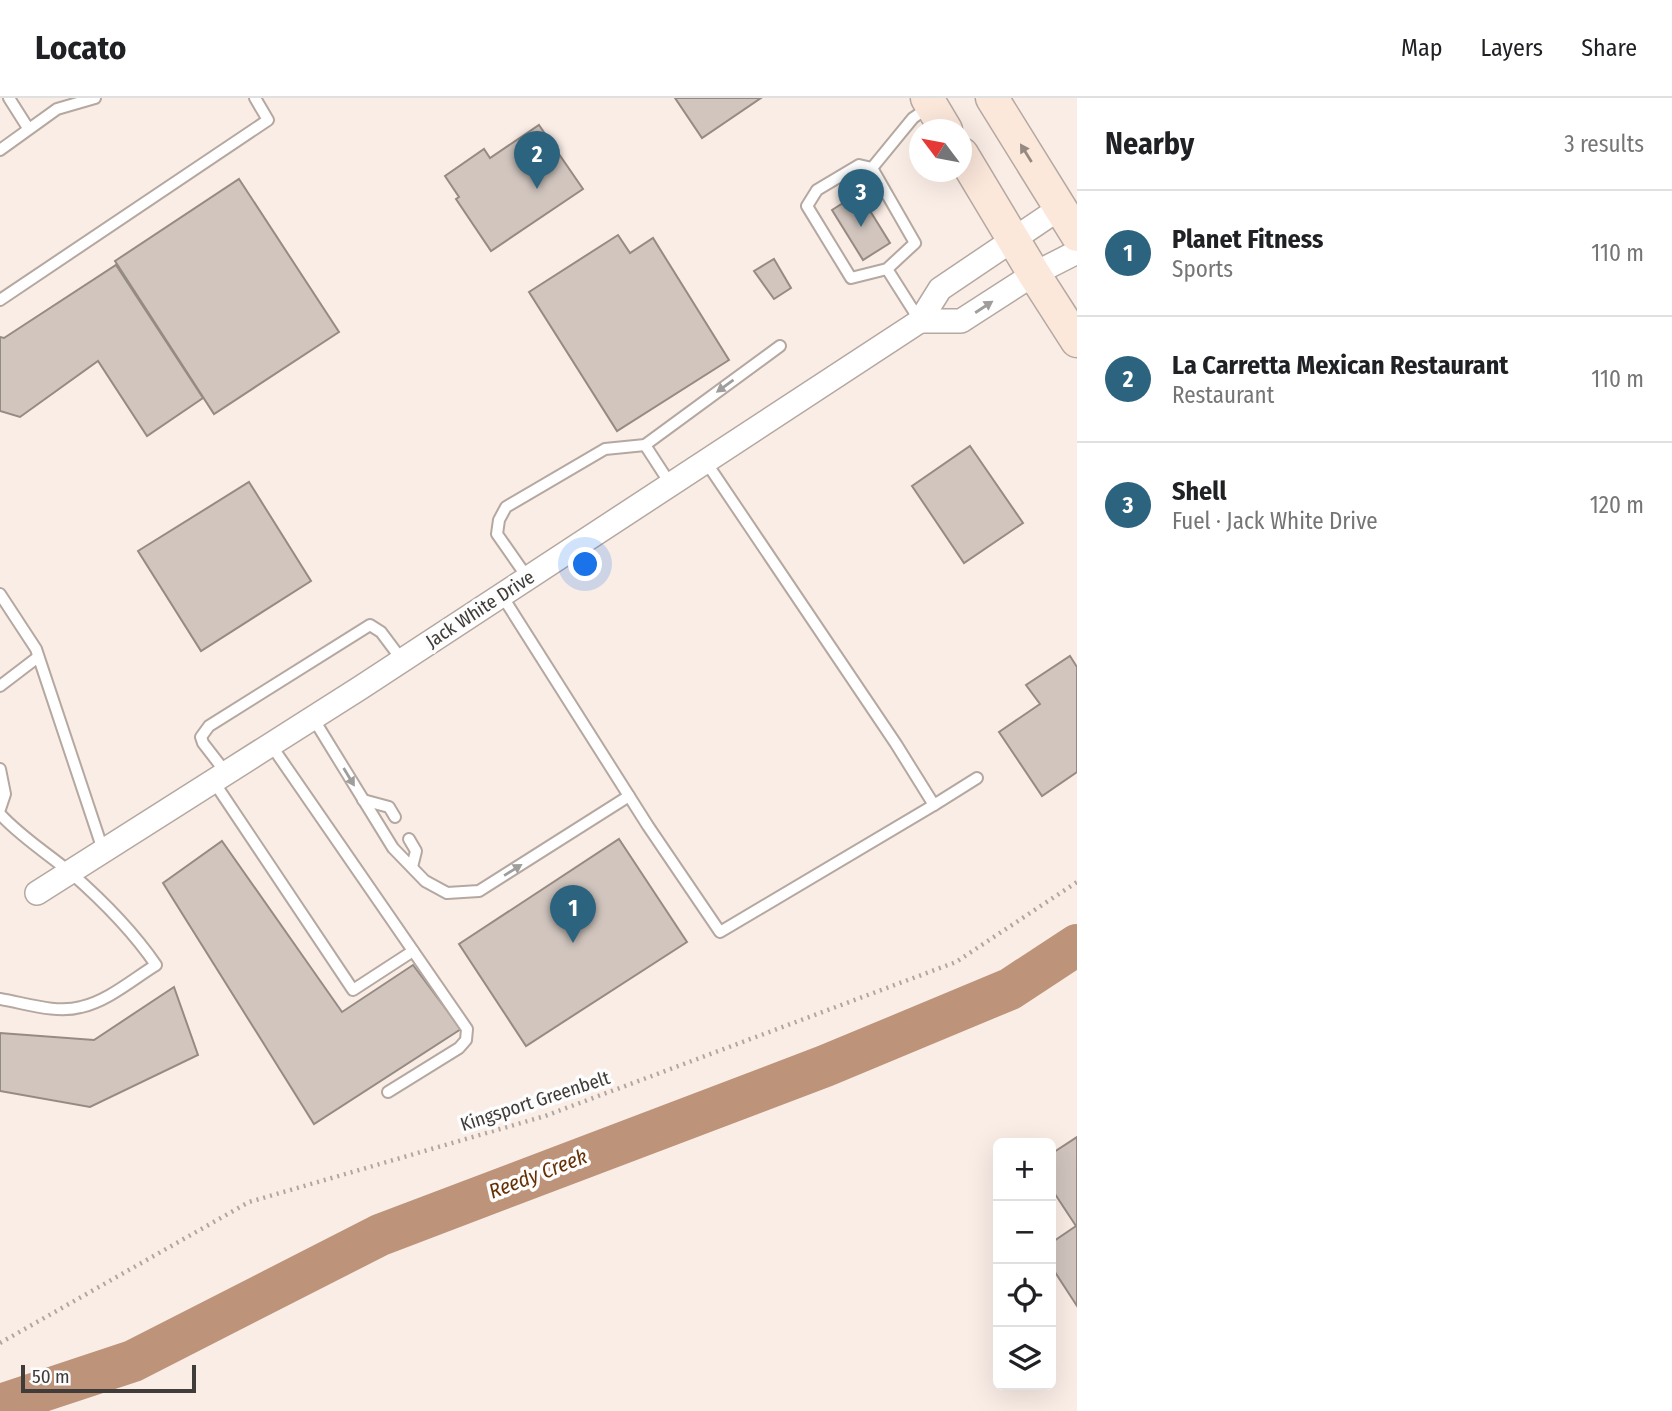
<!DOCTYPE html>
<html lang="en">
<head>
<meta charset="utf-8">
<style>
	body { margin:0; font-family:"Fira Sans Condensed",sans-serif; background:#f2f2f2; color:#202124 }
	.controls { position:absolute; right:21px; bottom:21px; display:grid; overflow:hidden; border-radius:10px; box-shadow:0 7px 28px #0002 }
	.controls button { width:63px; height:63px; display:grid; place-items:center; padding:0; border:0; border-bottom:2px solid #e0e0e0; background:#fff; color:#202124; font:35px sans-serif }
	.compass { position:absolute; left:909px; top:21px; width:63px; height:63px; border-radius:50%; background:#fff; box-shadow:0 7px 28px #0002; rotate:302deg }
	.scale { position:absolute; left:21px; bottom:18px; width:175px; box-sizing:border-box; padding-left:7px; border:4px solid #403c39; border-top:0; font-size:19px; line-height:24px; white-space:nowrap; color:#403c39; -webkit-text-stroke:5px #fdfdfd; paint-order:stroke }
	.you { position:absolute; left:586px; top:467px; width:24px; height:24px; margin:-18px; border:5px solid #fff; border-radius:50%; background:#1a73e8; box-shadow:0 0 0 10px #1a73e833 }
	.badge { display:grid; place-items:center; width:46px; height:46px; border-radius:50%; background:#2c637e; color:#fff; font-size:23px; font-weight:700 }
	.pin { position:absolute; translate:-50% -58px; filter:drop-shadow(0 2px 4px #0008) }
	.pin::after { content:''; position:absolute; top:37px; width:24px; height:21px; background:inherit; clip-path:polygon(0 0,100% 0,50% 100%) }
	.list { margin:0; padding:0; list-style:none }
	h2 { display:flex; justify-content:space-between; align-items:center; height:91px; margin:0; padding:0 28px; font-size:30px }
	h2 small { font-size:23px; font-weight:400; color:#757577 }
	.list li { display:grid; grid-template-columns:46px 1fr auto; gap:21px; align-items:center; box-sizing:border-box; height:126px; padding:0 28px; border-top:2px solid #e0e0e0 }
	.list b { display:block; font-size:26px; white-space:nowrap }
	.list p { margin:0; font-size:23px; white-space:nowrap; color:#757577 }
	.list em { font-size:23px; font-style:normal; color:#757577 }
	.icon { flex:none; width:38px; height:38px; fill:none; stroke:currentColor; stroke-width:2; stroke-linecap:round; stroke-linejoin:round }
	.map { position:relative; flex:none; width:1077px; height:1313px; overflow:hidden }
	header { display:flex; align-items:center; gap:42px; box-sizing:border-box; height:98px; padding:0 35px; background:#fff; border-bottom:2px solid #e0e0e0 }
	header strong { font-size:33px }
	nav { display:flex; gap:38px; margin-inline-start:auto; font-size:24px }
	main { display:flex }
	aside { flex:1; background:#fff }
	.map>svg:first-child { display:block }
</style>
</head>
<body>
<header>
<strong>Locato</strong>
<nav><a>Map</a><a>Layers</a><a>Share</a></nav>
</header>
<main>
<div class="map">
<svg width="1077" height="1313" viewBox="0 0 1077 1313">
	<rect width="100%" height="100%" fill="#faede6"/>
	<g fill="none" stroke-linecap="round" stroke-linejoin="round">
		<polyline stroke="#bd9379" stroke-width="42" points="0,1307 133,1263 380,1137 825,968 1010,891 1077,847"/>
	</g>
	<g fill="#d1c5be" stroke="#968b84" stroke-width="2">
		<polygon points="675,0 761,0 702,40"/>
		<polygon points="539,27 583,91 491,153 456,101 459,99 445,78 484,51 490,60"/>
		<polygon points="239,81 339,234 214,316 115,163"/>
		<polygon points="859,95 890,145 863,162 832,112"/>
		<polygon points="618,137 630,155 653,140 729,262 617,333 529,194"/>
		<polygon points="774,161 791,190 774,201 754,173"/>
		<polygon points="116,167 203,300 147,338 98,263 20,319 0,313 0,239 4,240"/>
		<polygon points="970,348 1023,425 964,465 912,388"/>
		<polygon points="249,384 311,483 201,553 138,453"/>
		<polygon points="1070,558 1077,569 1077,674 1042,698 999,634 1040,606 1026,587"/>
		<polygon points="619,741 687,844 526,948 459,846"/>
		<polygon points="222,743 342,914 413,867 461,931 314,1026 163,785"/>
		<polygon points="174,889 198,957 90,1009 0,993 0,935 94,942"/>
		<polygon points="1077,1039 1077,1208 1051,1168 1051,1145 1076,1128 1051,1090 1051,1056"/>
	</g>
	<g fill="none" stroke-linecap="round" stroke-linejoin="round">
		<g stroke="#b4a8a1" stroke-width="14">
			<g id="lane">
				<polyline points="9,0 28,30"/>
				<polyline points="0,52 57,11 95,0"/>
				<polyline points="872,70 913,20 929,9"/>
				<polyline points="887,171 915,145 872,70 859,67 817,92 807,108 851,180 887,171 920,223"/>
				<polyline points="0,202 268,22 255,0"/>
				<polyline points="645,347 671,387"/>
				<polyline points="527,479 497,436 499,422 506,409 605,351 645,347 780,248"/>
				<polyline points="0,496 36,551 104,755"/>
				<polyline points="501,496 648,728 720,834 934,707 896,646 706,364"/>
				<polyline points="0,588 38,559"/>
				<polyline points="313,620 393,750 425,783 447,795 479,793 629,698"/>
				<polyline points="271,647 467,931 466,942 459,950 388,994"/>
				<polyline points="0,671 5,696 0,711"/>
				<polyline points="227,676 203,645 201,639 209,628 370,527 381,534 402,562"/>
				<polyline points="214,684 353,892 413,853"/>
				<polyline points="363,702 389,709 395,719"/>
				<polyline points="934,707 977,680"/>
				<path d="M0,716C21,739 47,755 71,775C103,803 132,832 156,867C133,881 108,903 81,909C56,916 25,905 0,901"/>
				<polyline points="409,741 416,753 412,769"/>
			</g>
		</g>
		<g stroke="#b4a8a1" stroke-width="26">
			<g id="street">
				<polyline points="920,223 961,223 1034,176 1077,154"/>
				<polyline points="37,795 360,590 920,223 940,191 1060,110"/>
			</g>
		</g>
		<g stroke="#b4a8a1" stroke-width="35">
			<g id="secondary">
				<polyline points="927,0 946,32"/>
				<polyline points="992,0 1077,137"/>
				<polyline points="962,56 1034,176 1077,243"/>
			</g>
		</g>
		<polyline stroke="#b1a7a2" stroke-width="4.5" stroke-dasharray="2 5" stroke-linecap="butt" points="0,1245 249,1104 545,1018 956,864 1077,784"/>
		<use href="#lane" stroke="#fff" stroke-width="10"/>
		<use href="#street" stroke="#fff" stroke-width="23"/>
		<use href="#secondary" stroke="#fce7db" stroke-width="32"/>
	</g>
	<defs><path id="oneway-solid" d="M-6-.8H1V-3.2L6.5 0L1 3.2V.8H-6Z" transform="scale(1.75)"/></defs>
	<use fill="#958982" href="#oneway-solid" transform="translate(1026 55) rotate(-122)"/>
	<g fill="#a09e9c">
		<use href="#oneway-solid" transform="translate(984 209) rotate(-33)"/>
		<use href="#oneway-solid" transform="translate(725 288) rotate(144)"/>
		<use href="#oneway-solid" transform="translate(349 679) rotate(59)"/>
		<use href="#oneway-solid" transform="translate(513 772) rotate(-32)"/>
	</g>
	<g text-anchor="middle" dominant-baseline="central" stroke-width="7" stroke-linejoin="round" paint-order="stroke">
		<g font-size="19" fill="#403c39" stroke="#fdfdfd">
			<text transform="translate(480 511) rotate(-33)">Jack White Drive</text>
			<text transform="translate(535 1003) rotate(-18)">Kingsport Greenbelt</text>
		</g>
		<g font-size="21" font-style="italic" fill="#673106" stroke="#fdfdfd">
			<text transform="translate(538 1076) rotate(-21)">Reedy Creek</text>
		</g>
	</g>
</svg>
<div class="controls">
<button>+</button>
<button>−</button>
<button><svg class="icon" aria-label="locate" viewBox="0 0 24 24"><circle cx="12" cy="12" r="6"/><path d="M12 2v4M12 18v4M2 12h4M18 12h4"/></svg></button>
<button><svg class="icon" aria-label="layers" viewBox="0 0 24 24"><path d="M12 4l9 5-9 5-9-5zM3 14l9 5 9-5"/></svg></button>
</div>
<svg class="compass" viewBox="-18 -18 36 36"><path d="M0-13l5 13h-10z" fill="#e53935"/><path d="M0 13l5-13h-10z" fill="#757577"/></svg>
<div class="scale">50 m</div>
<div class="you"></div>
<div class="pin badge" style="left:573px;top:845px">1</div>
<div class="pin badge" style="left:537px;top:91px">2</div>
<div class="pin badge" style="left:861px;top:129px">3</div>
</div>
<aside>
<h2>Nearby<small>3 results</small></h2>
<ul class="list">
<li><span class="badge">1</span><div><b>Planet Fitness</b><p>Sports</p></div><em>110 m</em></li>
<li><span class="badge">2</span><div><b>La Carretta Mexican Restaurant</b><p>Restaurant</p></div><em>110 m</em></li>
<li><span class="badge">3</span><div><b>Shell</b><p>Fuel · Jack White Drive</p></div><em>120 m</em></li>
</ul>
</aside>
</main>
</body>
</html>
